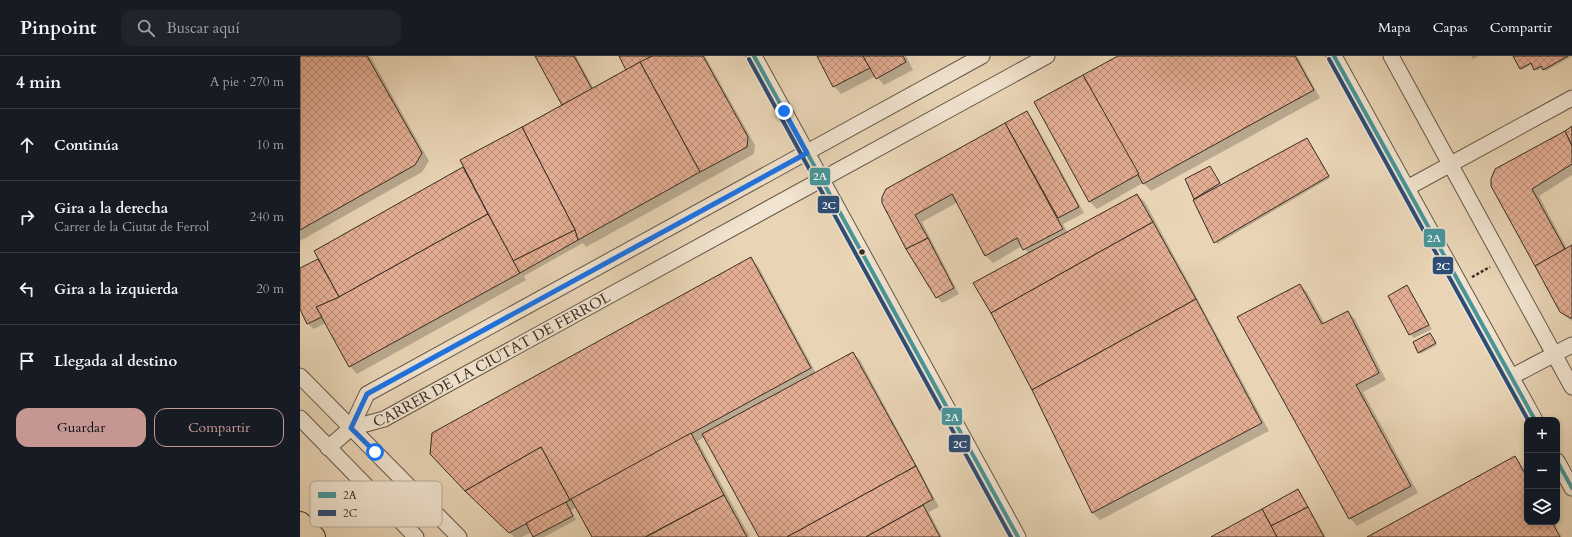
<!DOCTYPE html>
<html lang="es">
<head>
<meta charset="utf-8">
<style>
	body { margin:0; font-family:Cardo,serif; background:#20242c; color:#f1f3f6 }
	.controls { position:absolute; right:12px; bottom:12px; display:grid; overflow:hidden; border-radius:8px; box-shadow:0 2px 6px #0003 }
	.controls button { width:36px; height:36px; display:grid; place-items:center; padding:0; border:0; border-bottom:1px solid #363941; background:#171b24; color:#f1f3f6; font:20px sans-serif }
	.stop { position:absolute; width:12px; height:12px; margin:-9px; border:3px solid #1a73e8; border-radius:50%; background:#fff }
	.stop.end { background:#1a73e8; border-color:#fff; box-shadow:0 1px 4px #0008 }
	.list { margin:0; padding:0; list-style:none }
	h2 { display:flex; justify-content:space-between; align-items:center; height:52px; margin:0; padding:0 16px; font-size:17px }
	h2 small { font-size:13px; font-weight:400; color:#9ea1a6 }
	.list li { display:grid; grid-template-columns:26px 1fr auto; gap:12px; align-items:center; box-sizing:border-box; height:72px; padding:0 16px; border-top:1px solid #363941 }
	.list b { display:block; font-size:15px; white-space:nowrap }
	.list p { margin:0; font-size:13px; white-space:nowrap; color:#9ea1a6 }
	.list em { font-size:13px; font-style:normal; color:#9ea1a6 }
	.actions { display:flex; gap:8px; padding:12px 16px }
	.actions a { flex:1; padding:9px 0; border:1px solid #c59692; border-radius:12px; text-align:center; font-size:14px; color:#c59692 }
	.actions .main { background:#c59692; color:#111 }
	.icon { flex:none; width:22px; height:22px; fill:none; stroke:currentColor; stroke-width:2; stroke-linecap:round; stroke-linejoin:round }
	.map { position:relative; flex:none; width:1272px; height:481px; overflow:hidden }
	header { display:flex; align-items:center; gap:24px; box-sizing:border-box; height:56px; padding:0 20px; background:#171b24; border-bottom:1px solid #363941 }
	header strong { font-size:19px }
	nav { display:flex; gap:22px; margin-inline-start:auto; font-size:14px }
	.search { width:280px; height:36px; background:#20242c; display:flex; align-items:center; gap:10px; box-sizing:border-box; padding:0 14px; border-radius:12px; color:#9ea1a6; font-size:15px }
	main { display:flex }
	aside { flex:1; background:#171b24 }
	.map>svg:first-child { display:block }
</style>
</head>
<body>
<header>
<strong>Pinpoint</strong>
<div class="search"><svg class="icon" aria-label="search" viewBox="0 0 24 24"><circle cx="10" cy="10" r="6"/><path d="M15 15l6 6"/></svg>Buscar aquí</div>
<nav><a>Mapa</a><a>Capas</a><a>Compartir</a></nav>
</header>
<main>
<aside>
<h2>4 min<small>A pie · 270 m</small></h2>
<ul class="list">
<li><svg class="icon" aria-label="ahead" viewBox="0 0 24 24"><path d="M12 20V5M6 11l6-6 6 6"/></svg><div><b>Continúa</b></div><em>10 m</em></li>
<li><svg class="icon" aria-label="right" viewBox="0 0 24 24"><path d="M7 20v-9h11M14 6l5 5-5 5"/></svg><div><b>Gira a la derecha</b><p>Carrer de la Ciutat de Ferrol</p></div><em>240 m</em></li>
<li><svg class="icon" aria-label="left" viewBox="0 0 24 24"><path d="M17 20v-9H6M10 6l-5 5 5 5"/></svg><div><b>Gira a la izquierda</b></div><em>20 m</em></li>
<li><svg class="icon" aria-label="arrive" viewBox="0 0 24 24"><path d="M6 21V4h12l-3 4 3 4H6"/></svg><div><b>Llegada al destino</b></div></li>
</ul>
<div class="actions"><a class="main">Guardar</a><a>Compartir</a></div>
</aside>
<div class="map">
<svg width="1272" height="481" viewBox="0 0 1272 481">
	<defs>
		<pattern id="building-cross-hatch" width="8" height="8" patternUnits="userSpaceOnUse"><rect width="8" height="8" fill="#e4ae94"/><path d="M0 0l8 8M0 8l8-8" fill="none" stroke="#ba8e78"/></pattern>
	</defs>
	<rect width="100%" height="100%" fill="#e9d5b6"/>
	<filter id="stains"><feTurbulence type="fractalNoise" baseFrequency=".005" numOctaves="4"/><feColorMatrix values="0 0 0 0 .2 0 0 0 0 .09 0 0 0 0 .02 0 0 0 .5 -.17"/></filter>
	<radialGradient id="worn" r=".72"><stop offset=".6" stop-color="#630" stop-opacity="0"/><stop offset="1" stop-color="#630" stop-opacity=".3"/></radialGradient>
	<g fill="#0003">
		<polygon points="0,0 70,0 129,105 122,116 0,185"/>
		<polygon points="237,0 276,0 294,33 328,14 320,0 405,0 455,89 454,98 286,191 283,187 224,220 226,224 57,318 50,310 26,267 14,273 8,268 0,251 0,213 17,204 21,207 15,195 165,111 263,49"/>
		<polygon points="518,0 606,0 613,14 584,29 576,20 541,38 534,30"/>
		<polygon points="820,0 997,0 1020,42 851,135 843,127 797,153 790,146 736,46"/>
		<polygon points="1171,0 1179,0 1173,3"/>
		<polygon points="1214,0 1272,0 1246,15 1243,11 1237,15 1232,8 1222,14"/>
		<polygon points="726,57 732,62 784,157 763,168 768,177 837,139 845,146 969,375 800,464 793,457 733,333 674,228 729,198 722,190 693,207 686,200 658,146 622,166 659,238 642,247 637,241 586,134"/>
		<polygon points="1272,71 1272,119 1239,140 1267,193 1272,190 1272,265 1261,256 1192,129"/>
		<polygon points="1009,85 1030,122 917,188 894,144 909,111 922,129"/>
		<polygon points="451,203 458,210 516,317 553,297 560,304 639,451 629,456 642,481 460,481 405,381 398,385 450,481 292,481 276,451 271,454 276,464 244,481 234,481 232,476 222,481 214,481 131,398"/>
		<polygon points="1000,229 1007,236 1025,268 1048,256 1055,263 1086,324 1063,336 1118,437 1057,470 1050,462"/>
		<polygon points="1107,230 1132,273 1114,282 1110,278"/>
		<polygon points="1131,280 1137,289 1120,298 1118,296"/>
		<polygon points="1215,401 1222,409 1227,417 1227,419 1221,408 1219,408 1227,424 1227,466 1250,466 1259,481 1069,481"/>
		<polygon points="998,434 1026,481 913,481"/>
		<polygon points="1253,466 1254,466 1262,481 1261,481"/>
	</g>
	<g fill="url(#building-cross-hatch)" stroke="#372d22">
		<polygon points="0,0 67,0 122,97 115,109 0,174"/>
		<polygon points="235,0 274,0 292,33 262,49"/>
		<polygon points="319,0 352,0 326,14"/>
		<polygon points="352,0 403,0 448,81 447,91 400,116 340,6"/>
		<polygon points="517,0 563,0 570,12 533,31"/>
		<polygon points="563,0 603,0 606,6 576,23"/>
		<polygon points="818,0 995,0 1014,34 843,128 783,19"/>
		<polygon points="1213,0 1268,0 1243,14 1241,10 1234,14 1231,7 1220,13"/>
		<polygon points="340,6 400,116 278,184 275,174 222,71"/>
		<polygon points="783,19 839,118 789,146 734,46"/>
		<polygon points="727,55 779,151 758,162 705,67"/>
		<polygon points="705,67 763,173 723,194 717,182 685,200 652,138 615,159 628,182 606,193 582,147 582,141 586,133"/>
		<polygon points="1272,70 1272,90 1265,75"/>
		<polygon points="222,71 275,174 213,205 160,104"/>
		<polygon points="1265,75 1272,90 1272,108 1232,133 1265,193 1235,210 1191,130 1191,123 1195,113"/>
		<polygon points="1007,82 1029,120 914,187 893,144"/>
		<polygon points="910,110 920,127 894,143 885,123"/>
		<polygon points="163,111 188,158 39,241 14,195"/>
		<polygon points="837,138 853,166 691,257 673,227"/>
		<polygon points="188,158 220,217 49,311 16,251 39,241"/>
		<polygon points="853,166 896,243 732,334 691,257"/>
		<polygon points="275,174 278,184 220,217 213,205"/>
		<polygon points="628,182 654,232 636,242 606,193"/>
		<polygon points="1272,189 1272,262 1270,262 1260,256 1235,210"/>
		<polygon points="451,201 511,312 270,444 241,391 165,435 130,398 132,377"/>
		<polygon points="18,203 39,241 16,251 22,261 7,268 0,253 0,212"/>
		<polygon points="1000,228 1022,268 1048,255 1079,317 1056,329 1111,430 1049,463 937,261"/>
		<polygon points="1107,229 1129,269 1109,279 1088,240"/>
		<polygon points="896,243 962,367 792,457 732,334"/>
		<polygon points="1130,277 1136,287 1118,297 1113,286"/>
		<polygon points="553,296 616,410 487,481 459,481 402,378"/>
		<polygon points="391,377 424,439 345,481 292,481 271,443"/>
		<polygon points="241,391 270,444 209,477 165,435"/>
		<polygon points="1215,400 1227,421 1227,466 1252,466 1260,481 1067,481"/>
		<polygon points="616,410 633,443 566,481 487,481"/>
		<polygon points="998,433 1008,451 971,470 962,453"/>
		<polygon points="424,439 447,481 346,481"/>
		<polygon points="266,446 273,460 233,481 226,467"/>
		<polygon points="623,449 640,481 566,481"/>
		<polygon points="1008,451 1024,481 977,481 971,470"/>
		<polygon points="962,453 977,481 911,481"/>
	</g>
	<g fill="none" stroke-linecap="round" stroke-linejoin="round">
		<g stroke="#645747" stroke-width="17">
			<g id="minor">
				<polyline points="454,0 718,481"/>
				<polyline points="1034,0 1235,364"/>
				<polyline points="1091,0 1272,331"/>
				<polyline points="1107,132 1272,42"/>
				<polyline points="0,320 159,481"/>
				<polyline points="1211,321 1272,289"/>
				<polyline points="0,362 116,481"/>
				<path id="s1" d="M51,372L84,363L747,0"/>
				<polyline points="28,392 51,372 67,338 682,0"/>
				<polyline points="1257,405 1272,432"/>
			</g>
		</g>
		<g stroke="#372d22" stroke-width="24">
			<polyline id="motorway" points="0,467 14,481"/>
		</g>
		<polyline stroke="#372d22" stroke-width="2.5" stroke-dasharray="3 2" stroke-linecap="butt" points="1172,221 1190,211"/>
		<use href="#minor" stroke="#f1e4d0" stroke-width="15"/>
		<use href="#motorway" stroke="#e9d5b6" stroke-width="22"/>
		<g stroke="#f1e4d0" stroke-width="7">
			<g id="bus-1">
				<polyline points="454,0 718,481"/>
				<polyline points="1034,0 1235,364"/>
				<polyline points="1257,405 1272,432"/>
			</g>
		</g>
		<g stroke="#f1e4d0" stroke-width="7">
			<g id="bus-2">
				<polyline points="449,3 711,481"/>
				<polyline points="1029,3 1228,364"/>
			</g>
		</g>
		<use href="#bus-1" stroke="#48969a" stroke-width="4"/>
		<use href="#bus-2" stroke="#2d4d76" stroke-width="4"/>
	</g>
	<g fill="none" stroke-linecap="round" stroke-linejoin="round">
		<polyline stroke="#1a73e8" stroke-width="5" points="75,396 51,372 67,338 507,97 484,55"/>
	</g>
	<circle fill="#372d22" stroke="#f1e4d0" stroke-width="1.5" cx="562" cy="196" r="3.5"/>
	<g text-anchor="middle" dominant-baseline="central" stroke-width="4" stroke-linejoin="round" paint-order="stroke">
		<g font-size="15" fill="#372d22" stroke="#f1e4d0">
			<text stroke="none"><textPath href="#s1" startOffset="157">CARRER DE LA CIUTAT DE FERROL</textPath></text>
		</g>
	</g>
	<rect x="10" y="425" width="132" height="46" rx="6" fill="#f1e4d0" stroke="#b9ad9c" stroke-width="1"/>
	<rect x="18" y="436" width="18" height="6" fill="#48969a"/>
	<rect x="18" y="454" width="18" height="6" fill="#2d4d76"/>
	<g font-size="11" fill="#372d22">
		<text x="43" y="443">2A</text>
		<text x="43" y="461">2C</text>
	</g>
	<g stroke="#f1e4d0" stroke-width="1.5">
		<rect x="509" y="111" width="22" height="19" rx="4" fill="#48969a"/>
		<rect x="517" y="139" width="23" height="19" rx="4" fill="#2d4d76"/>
		<rect x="1123" y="172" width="23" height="20" rx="4" fill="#48969a"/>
		<rect x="1132" y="200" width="22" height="19" rx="4" fill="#2d4d76"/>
		<rect x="641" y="351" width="22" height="19" rx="4" fill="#48969a"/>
		<rect x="648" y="378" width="23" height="19" rx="4" fill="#2d4d76"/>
	</g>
	<g font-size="11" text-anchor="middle" font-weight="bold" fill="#fff">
		<text x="520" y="124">2A</text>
		<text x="529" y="153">2C</text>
		<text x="1134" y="186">2A</text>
		<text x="1143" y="214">2C</text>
		<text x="652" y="365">2A</text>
		<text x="660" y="392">2C</text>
	</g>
	<rect width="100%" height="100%" filter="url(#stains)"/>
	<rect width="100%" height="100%" fill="url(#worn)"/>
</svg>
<div class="controls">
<button>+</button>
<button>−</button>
<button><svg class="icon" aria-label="layers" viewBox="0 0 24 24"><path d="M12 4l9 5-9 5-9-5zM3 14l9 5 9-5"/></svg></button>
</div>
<div class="stop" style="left:75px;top:396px"></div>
<div class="stop end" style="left:484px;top:55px"></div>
</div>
</main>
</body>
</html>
